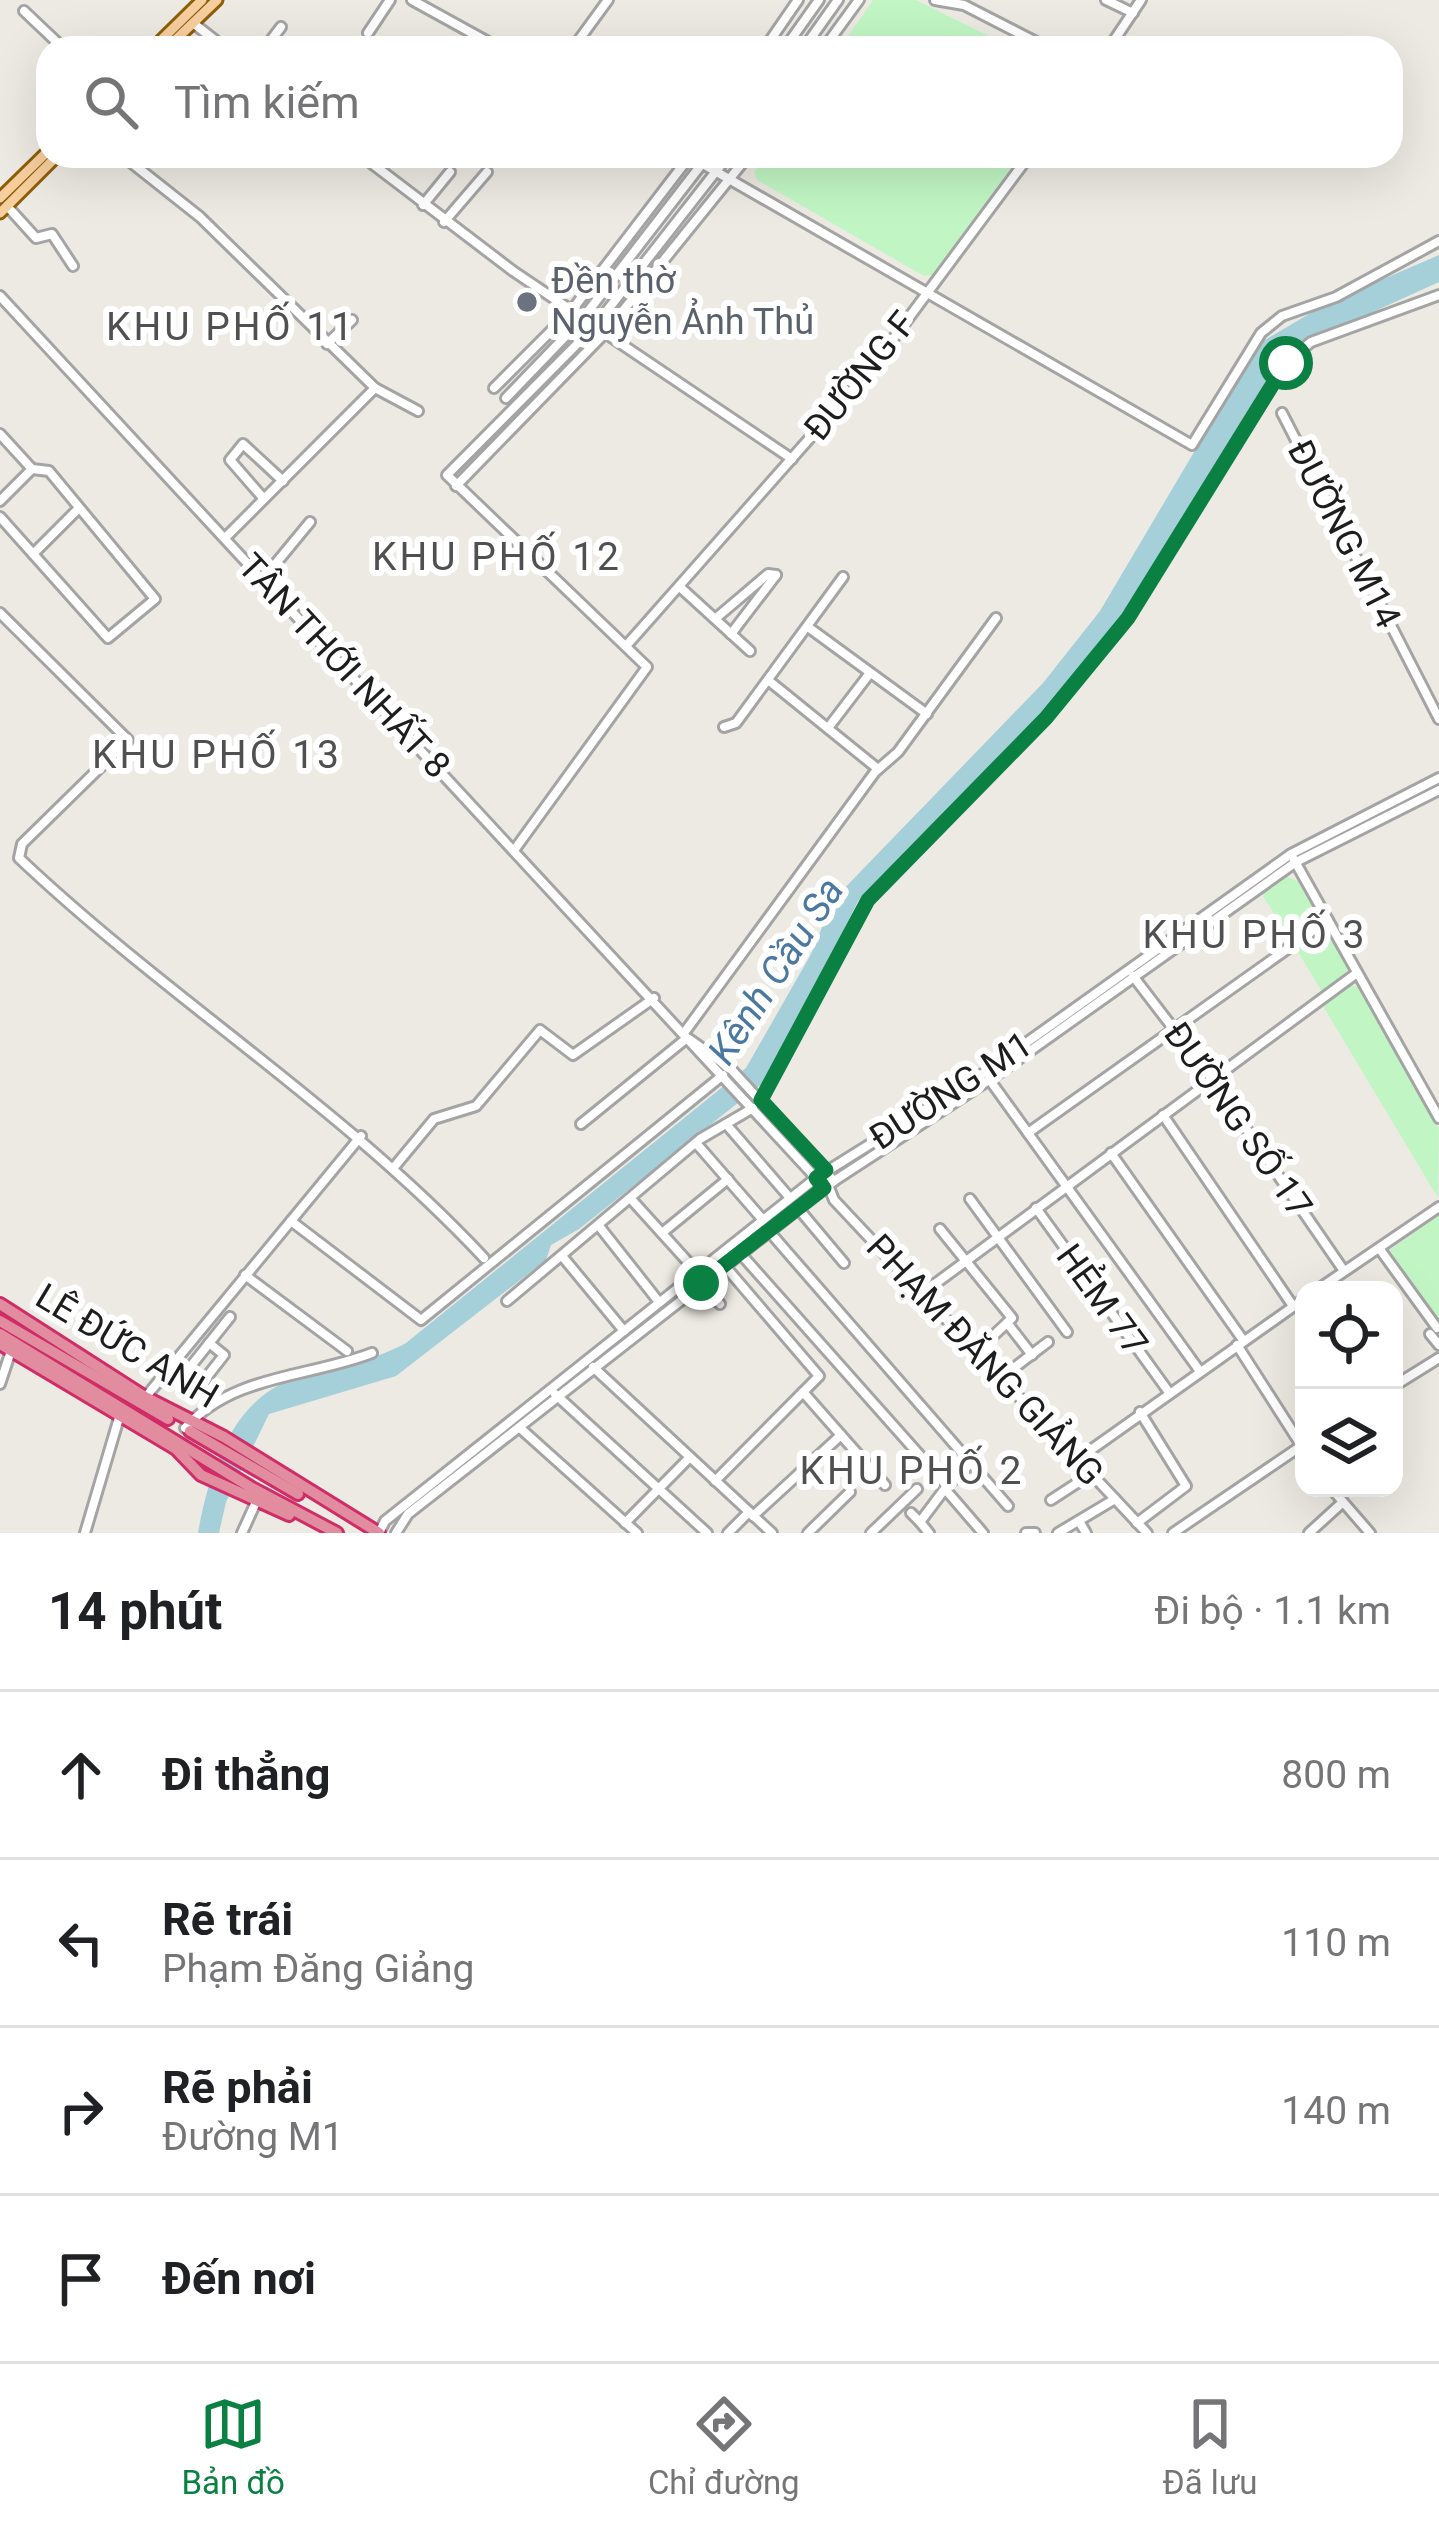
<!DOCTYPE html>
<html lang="vi">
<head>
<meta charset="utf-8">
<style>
	body { margin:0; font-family:Roboto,sans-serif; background:#f2f2f2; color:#202124 }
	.controls { position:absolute; right:36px; bottom:36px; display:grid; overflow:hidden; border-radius:24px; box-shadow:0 12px 48px #0002 }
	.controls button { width:108px; height:108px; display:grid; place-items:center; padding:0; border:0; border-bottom:3px solid #e0e0e0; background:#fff; color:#202124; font:60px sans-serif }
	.stop { position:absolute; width:36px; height:36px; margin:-27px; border:9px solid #0b8043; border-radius:50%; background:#fff }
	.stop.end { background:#0b8043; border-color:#fff; box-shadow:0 3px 12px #0008 }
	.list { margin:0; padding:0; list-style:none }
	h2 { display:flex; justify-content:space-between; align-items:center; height:156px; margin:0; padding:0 48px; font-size:51px }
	h2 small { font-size:39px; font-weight:400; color:#757577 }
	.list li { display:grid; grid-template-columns:78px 1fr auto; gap:36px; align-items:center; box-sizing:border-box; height:168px; padding:0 48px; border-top:3px solid #e0e0e0 }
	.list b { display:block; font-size:45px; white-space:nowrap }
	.list p { margin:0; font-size:39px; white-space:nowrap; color:#757577 }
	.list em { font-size:39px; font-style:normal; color:#757577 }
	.icon { flex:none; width:66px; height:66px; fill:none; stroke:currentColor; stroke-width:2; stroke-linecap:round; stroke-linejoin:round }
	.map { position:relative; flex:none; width:1439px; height:1533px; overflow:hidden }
	.search { position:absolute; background:#fff; box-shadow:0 12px 48px #0002; left:36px; right:36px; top:36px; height:132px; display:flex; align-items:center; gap:30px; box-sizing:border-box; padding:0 42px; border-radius:36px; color:#757577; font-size:45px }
	.sheet { height:828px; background:#fff }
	nav { display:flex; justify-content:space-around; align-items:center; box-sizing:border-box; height:168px; border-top:3px solid #e0e0e0; background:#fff; font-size:33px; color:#757577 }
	nav a { display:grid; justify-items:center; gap:6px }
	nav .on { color:#0b8043 }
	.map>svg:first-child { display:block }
</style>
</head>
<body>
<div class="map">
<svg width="1439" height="1533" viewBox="0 0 1439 1533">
	<rect width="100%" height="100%" fill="#edeae3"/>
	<g fill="#c1f6c4">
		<polygon points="873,0 916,0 1013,48 840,48"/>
		<polygon points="765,156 1020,156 932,275 924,276 757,180 754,172"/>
		<polygon points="1285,876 1298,881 1317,914 1314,925 1291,939 1260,892"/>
		<polygon points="1320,931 1330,935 1348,970 1322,992 1297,950"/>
		<polygon points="1351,985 1360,988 1439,1129 1438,1198 1323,1006"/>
		<polygon points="1439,1215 1439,1322 1438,1323 1388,1251"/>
	</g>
	<path fill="#a5cfd9" d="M1439,255V282L1287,351L1279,360L1121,619L1069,685L858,901L772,1076L579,1229L551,1245L546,1260L396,1376L269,1414L226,1502L219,1533H198C208,1477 230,1402 291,1380C332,1366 365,1365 406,1343L746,1068L810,956L834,899L1043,683L1100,611L1258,344L1326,304Z"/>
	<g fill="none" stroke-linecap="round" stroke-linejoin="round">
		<g stroke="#a4a4a4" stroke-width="14">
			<g id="minor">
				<polyline points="412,0 499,48"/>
				<polyline points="935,0 964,5 1048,48"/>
				<polyline points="1106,0 1133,13"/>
				<polyline points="24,11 63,48"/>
				<polyline points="193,23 225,48"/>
				<polyline points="368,33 390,0"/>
				<polyline points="392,46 395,48"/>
				<polyline points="265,48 281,27"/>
				<polyline points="573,48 608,0"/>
				<polyline points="765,48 798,0"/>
				<polyline points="785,48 819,0"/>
				<polyline points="804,48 838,0"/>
				<polyline points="824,48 859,0"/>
				<polyline points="1109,48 1141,0"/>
				<polyline points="123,156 200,217 375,388 418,411"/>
				<polyline points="362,156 513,271 792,459"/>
				<polyline points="689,156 1192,445 1261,333 1282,316 1336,297 1439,241"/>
				<polyline points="423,205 450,172"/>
				<polyline points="7,206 36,238 52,234 73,266"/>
				<polyline points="444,222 487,172"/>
				<polyline points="0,296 817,1179"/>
				<polyline points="327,344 352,320"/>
				<polyline points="494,388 572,310 690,156"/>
				<polyline points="506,398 583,318 708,156"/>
				<polyline points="1282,413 1439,719"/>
				<polyline points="0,434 32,469"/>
				<polyline points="456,486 605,333 748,156"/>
				<polyline points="264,499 230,460 243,444 283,481"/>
				<polyline points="0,501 32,469 49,471 155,599 108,638 0,517"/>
				<polyline points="225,538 375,388"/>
				<polyline points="33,554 77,510"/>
				<polyline points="263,579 310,522"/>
				<polyline points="681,588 750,651"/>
				<path d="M0,613L128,740L22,844L19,858C168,999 343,1107 484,1258"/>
				<polyline points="715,619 768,574 776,575"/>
				<polyline points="808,627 927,714"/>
				<polyline points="731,634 776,575"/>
				<polyline points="626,646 870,370 1029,156"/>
				<polyline points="768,680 878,769"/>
				<polyline points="724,727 736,723 843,577"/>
				<polyline points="828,728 870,673"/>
				<polyline points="515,849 647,667 447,475 595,326 728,156"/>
				<polyline points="1293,858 1439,1118"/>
				<polyline points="1133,976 1212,1079 1344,1271"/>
				<polyline points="684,1033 875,772 898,752 996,618"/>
				<polyline points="689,1039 730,1068 834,1181"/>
				<polyline points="989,1079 1199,1370"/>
				<polyline points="761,1100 868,900 1046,718 1128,618 1286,363 1311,342 1439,295"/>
				<polyline points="1163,1115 1293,1306"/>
				<polyline points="581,1124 687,1038"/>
				<polyline points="726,1124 790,1198"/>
				<polyline points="1028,1133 1328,920"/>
				<polyline points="696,1143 763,1220"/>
				<polyline points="1111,1153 1243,1340"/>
				<polyline points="395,1166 434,1119 476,1106 540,1030 573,1055 654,998"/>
				<polyline points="828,1185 834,1200 1147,1533"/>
				<polyline points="631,1199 697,1272"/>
				<polyline points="970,1199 1067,1332"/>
				<polyline points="797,1207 844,1263"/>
				<polyline points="1036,1208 1168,1391"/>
				<polyline points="291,1221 421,1320 723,1075"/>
				<polyline points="599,1226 659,1302"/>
				<polyline points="940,1229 1012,1318 993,1336"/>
				<polyline points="768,1230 1008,1506"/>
				<polyline points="662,1233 728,1179"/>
				<polyline points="1379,1248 1437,1328"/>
				<polyline points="740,1253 947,1486 920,1522 929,1533"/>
				<polyline points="562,1256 624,1331"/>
				<polyline points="245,1275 347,1351"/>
				<polyline points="701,1283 720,1304"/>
				<polyline points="1317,1290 1439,1207"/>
				<polyline points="924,1292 1357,973"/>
				<polyline points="507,1301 700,1139 753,1108"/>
				<polyline points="1008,1324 1032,1355"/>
				<polyline points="1430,1334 1439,1345"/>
				<polyline points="1237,1345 1303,1448"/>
				<polyline points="593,1367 772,1533"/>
				<polyline points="168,1369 183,1376 230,1317"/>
				<polyline points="1002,1377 1048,1342"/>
				<polyline points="202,1383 224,1355 209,1343"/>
				<polyline points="0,1384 11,1351"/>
				<polyline points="1394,1386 1439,1358"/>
				<polyline points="803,1392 885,1485"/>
				<polyline points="555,1394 707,1533"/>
				<polyline points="144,1399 361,1136"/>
				<path d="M185,1428C234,1374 307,1378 372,1353"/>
				<polyline points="520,1428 637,1533"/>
				<polyline points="1078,1459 1304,1299"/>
				<polyline points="715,1481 819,1376 724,1265"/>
				<polyline points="947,1486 971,1463"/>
				<polyline points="1331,1488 1370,1533"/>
				<polyline points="945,1489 983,1533"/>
				<polyline points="1051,1500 1091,1474"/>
				<polyline points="911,1513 920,1522"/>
				<polyline points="753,1516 841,1435"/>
				<polyline points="1079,1521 1086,1533"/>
				<polyline points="625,1523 690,1457"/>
				<polyline points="1137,1523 1186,1486 1140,1412"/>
				<polyline points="85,1533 119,1418"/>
				<polyline points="242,1533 257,1500"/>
				<polyline points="379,1533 385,1521 816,1178 984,1073 1291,854 1439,778"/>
				<polyline points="396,1533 408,1514 834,1181 989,1080 1296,862 1439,790"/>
				<polyline points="728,1533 749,1512"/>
				<polyline points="808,1533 850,1492"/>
				<polyline points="871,1533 917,1489"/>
				<polyline points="1026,1533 1035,1533"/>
				<polyline points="1058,1533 1115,1499"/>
				<polyline points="1173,1533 1304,1444"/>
				<polyline points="1309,1533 1343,1502"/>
			</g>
		</g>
		<g stroke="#8e5e07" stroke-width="15">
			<g id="major">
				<polyline points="153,48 202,0"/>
				<polyline points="167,48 217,0"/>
				<polyline points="0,198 48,151"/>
				<polyline points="0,213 57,156"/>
			</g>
		</g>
		<g stroke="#cf2c68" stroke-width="16">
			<g id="highway">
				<polyline points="0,1304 145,1397 224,1437 379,1533"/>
				<polyline points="0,1321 168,1419"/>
				<polyline points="0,1334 252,1488 337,1533"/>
				<polyline points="0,1344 176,1449 201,1475 289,1515"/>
				<polyline points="190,1431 298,1494"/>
			</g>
		</g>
		<use href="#minor" stroke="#fff" stroke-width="8"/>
		<use href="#major" stroke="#f7ce9e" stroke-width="9"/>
		<use href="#highway" stroke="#e28d9f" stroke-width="10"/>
	</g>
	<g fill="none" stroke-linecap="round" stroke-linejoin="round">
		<polyline stroke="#0b8043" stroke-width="15" points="701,1283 824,1188 816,1178 826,1170 761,1100 868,900 1046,718 1128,618 1286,363"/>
	</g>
	<circle fill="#6b7280" stroke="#fff" stroke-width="4.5" cx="527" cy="302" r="12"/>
	<g text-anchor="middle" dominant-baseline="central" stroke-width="12" stroke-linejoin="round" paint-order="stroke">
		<g font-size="36" fill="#5b616d" stroke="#fff" text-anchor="start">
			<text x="551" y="281">Đền thờ<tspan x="551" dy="41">Nguyễn Ảnh Thủ</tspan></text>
		</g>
		<g font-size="36" fill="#1d1d1d" stroke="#fff">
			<text transform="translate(860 376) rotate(-51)">ĐƯỜNG F</text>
			<text transform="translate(1344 534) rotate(63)">ĐƯỜNG M14</text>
			<text transform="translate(344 666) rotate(47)">TÂN THỚI NHẤT 8</text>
			<text transform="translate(951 1091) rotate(-33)">ĐƯỜNG M1</text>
			<text transform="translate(1238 1120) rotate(55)">ĐƯỜNG SỐ 17</text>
			<text transform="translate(1102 1300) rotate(54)">HẺM 77</text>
			<text transform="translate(127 1346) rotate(31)">LÊ ĐỨC ANH</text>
			<text transform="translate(985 1360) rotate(47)">PHẠM ĐĂNG GIẢNG</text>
		</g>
		<g font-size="39" letter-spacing="3" fill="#505050" stroke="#fff">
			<text x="231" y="327">KHU PHỐ 11</text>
			<text x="497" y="557">KHU PHỐ 12</text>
			<text x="217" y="755">KHU PHỐ 13</text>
			<text x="1255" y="935">KHU PHỐ 3</text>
			<text x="912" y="1471">KHU PHỐ 2</text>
		</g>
		<g font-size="39" font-style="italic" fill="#4b78a0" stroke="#fff">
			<text transform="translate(776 971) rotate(-57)">Kênh Cầu Sa</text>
		</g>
	</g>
</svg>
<div class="controls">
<button><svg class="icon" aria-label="locate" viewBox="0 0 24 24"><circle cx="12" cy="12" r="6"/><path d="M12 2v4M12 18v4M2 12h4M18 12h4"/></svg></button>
<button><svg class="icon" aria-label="layers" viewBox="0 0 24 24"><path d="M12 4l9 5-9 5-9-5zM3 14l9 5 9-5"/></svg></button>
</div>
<div class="stop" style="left:1286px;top:363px"></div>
<div class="stop end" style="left:701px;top:1283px"></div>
<div class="search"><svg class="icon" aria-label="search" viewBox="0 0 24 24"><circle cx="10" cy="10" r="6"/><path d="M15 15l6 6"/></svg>Tìm kiếm</div>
</div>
<section class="sheet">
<h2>14 phút<small>Đi bộ · 1.1 km</small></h2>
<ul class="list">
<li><svg class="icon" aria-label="ahead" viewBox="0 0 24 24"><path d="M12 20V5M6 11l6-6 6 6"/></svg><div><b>Đi thẳng</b></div><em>800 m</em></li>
<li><svg class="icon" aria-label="left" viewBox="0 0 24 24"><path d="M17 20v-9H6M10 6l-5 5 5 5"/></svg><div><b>Rẽ trái</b><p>Phạm Đăng Giảng</p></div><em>110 m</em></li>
<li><svg class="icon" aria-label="right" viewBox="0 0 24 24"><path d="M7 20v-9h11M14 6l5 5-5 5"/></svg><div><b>Rẽ phải</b><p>Đường M1</p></div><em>140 m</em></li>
<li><svg class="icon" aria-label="arrive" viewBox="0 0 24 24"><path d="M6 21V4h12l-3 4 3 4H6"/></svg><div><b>Đến nơi</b></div></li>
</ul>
</section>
<nav>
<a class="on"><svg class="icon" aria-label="map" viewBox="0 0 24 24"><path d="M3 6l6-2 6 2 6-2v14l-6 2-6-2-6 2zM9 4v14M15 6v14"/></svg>Bản đồ</a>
<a><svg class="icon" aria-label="directions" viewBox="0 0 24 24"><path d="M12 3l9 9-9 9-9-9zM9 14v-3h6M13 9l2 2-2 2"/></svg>Chỉ đường</a>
<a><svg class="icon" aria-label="saved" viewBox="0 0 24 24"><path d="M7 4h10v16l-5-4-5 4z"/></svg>Đã lưu</a>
</nav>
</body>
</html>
